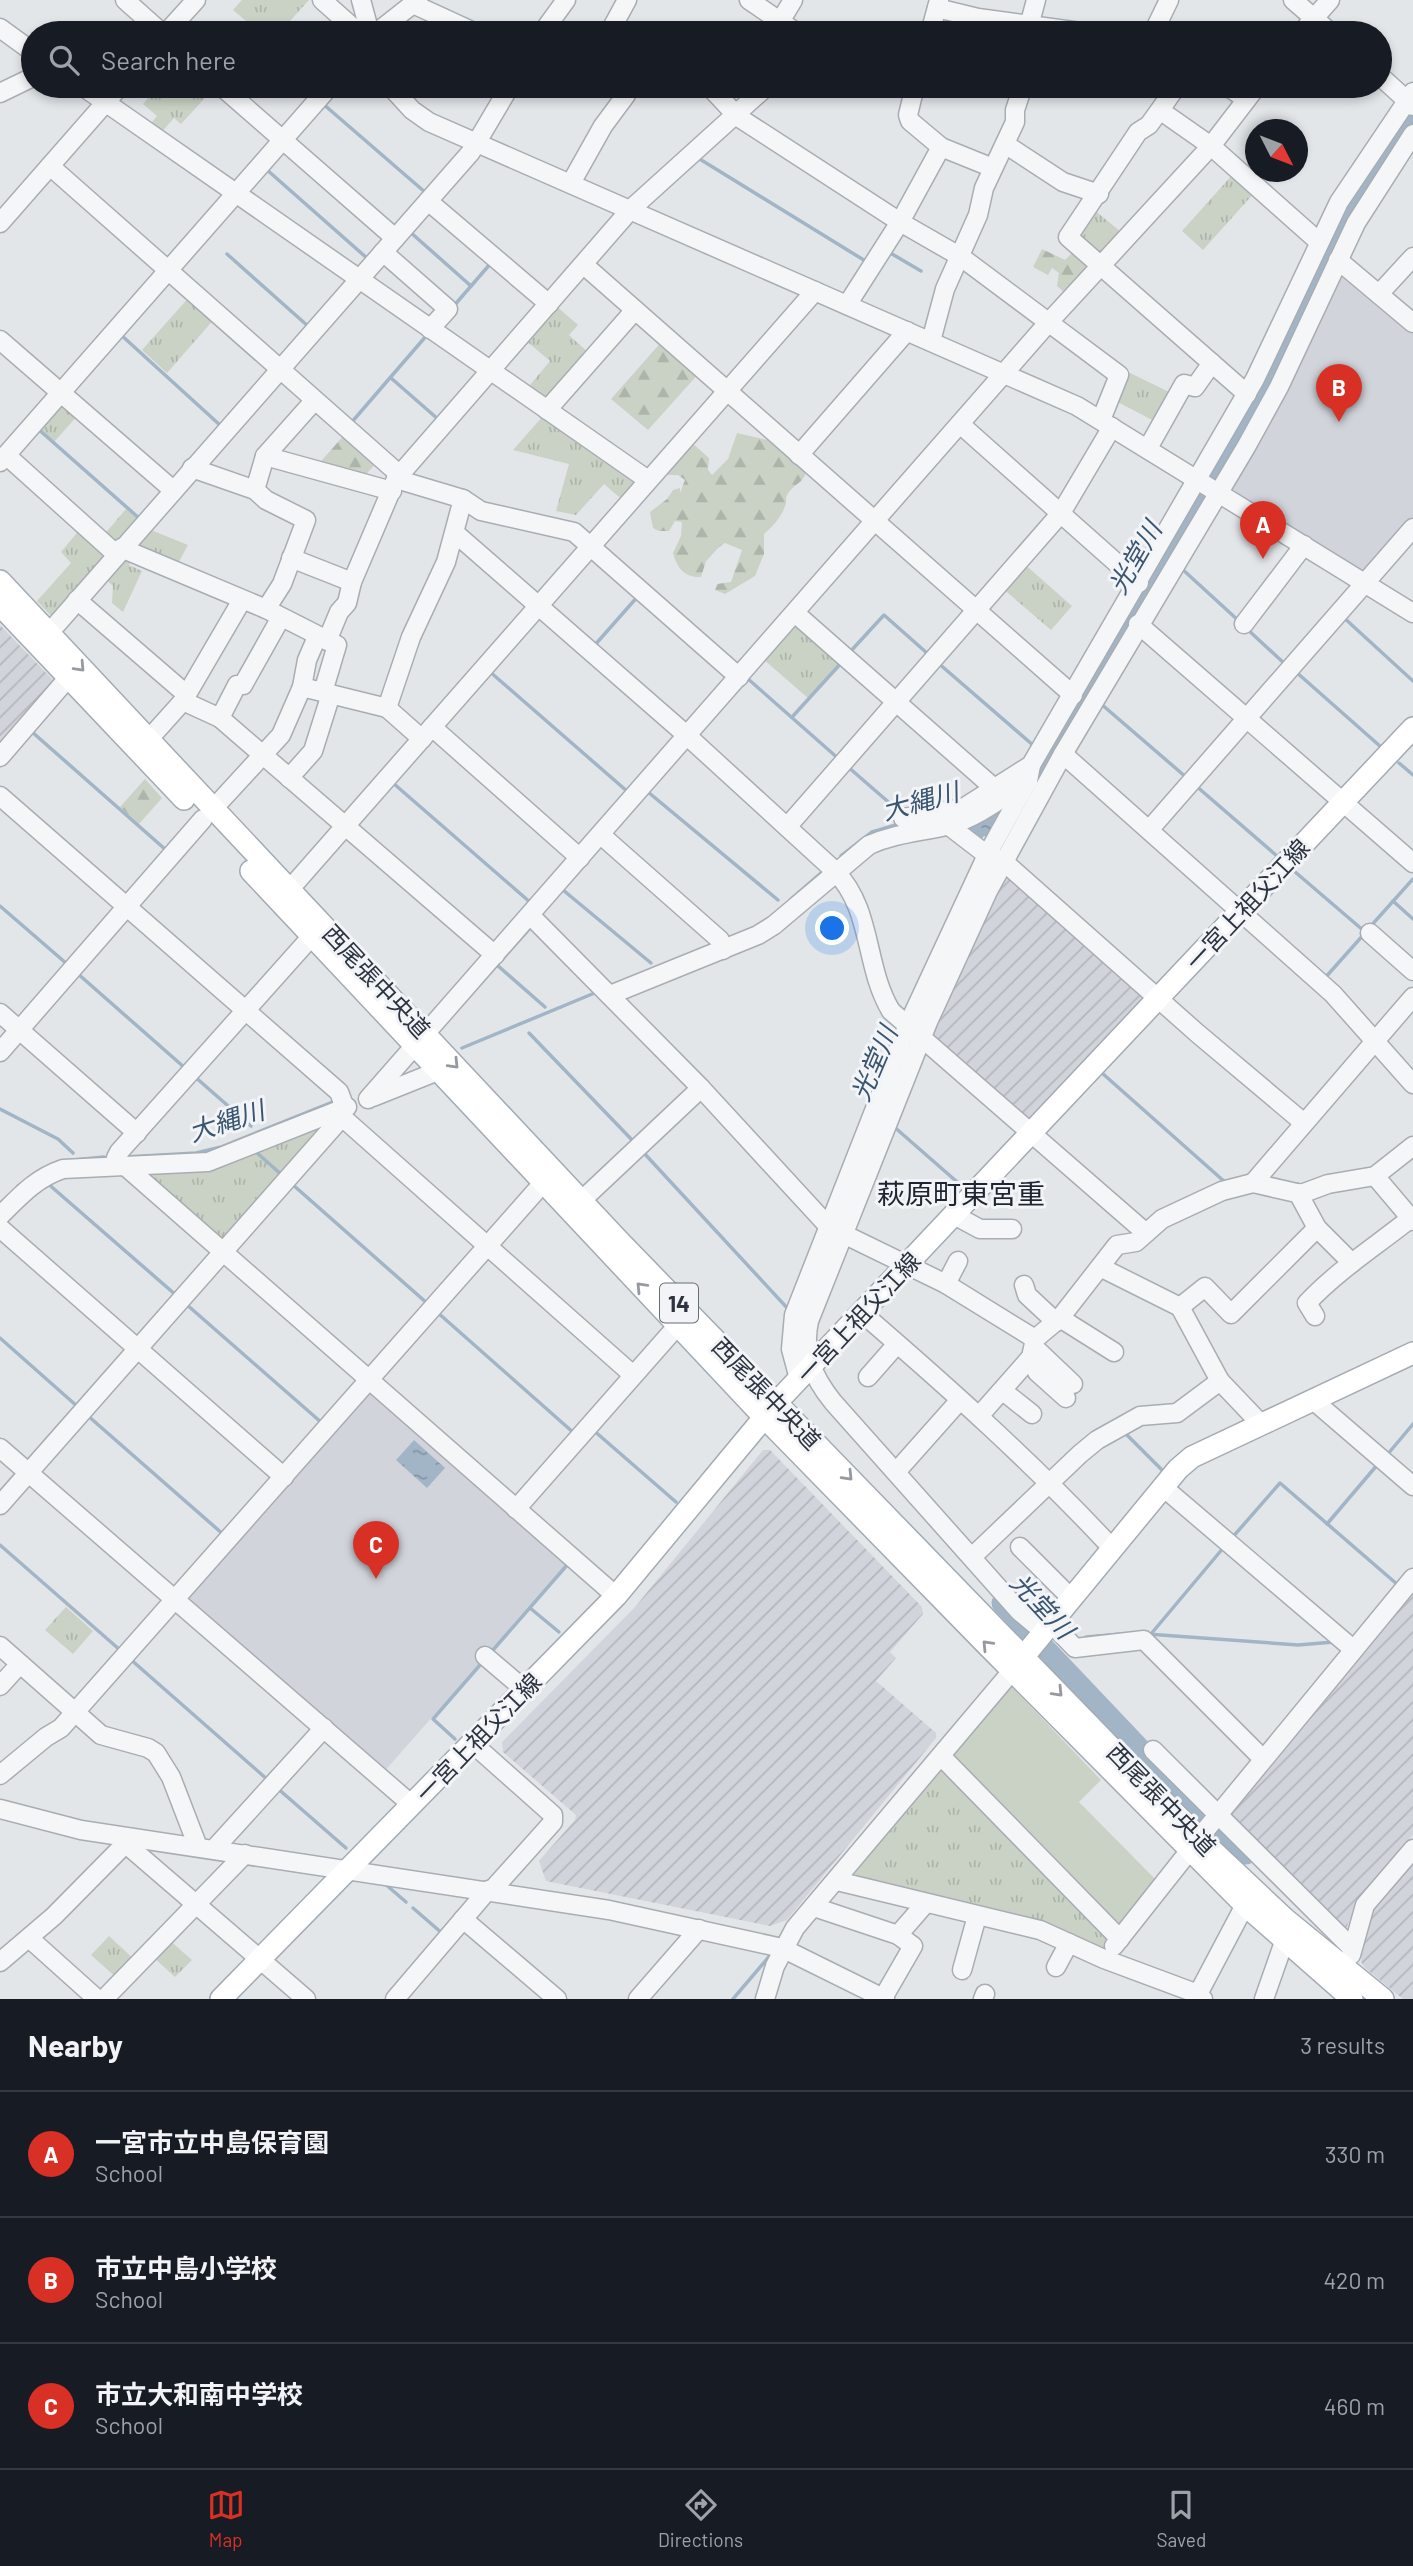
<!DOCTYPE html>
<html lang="en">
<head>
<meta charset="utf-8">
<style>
	body { margin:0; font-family:Barlow,"Noto Sans JP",sans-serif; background:#242831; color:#f1f3f6 }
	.compass { position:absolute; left:1245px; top:119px; width:63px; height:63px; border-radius:50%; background:#171b24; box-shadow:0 4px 10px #0003; rotate:132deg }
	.you { position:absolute; left:833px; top:929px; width:24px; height:24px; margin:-18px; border:5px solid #fff; border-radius:50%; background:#1a73e8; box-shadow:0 0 0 10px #1a73e833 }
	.badge { display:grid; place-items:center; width:46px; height:46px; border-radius:50%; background:#d93025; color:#fff; font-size:23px; font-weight:700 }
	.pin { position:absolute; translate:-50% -58px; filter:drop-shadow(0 2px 4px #0008) }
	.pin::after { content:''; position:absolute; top:37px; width:24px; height:21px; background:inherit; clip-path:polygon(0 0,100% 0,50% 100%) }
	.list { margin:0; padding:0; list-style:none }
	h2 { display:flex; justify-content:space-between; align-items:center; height:91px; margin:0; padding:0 28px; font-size:30px }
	h2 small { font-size:23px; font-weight:400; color:#9ea1a6 }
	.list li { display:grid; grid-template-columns:46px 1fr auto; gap:21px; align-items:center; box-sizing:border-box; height:126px; padding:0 28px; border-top:2px solid #363941 }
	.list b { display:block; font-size:26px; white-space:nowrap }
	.list p { margin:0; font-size:23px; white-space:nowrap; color:#9ea1a6 }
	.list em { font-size:23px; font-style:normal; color:#9ea1a6 }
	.icon { flex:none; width:38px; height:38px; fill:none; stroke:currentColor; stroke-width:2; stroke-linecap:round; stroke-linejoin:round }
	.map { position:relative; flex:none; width:1413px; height:1999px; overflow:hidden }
	.search { position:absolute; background:#171b24; box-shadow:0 4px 10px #0003; left:21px; right:21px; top:21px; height:77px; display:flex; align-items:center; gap:18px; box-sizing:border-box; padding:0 24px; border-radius:38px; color:#9ea1a6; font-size:26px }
	.sheet { height:469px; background:#171b24 }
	nav { display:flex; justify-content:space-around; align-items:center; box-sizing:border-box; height:98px; border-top:2px solid #363941; background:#171b24; font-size:19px; color:#9ea1a6 }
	nav a { display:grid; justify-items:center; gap:4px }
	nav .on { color:#d93025 }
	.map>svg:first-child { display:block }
</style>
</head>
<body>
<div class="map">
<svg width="1413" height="1999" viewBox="0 0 1413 1999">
	<defs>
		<pattern id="industrial-furrows" width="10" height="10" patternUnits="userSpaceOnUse" patternTransform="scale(1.75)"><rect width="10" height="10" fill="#d1d5db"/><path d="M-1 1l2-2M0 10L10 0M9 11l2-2" fill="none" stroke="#b4b7bd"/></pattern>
		<pattern id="grass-tufts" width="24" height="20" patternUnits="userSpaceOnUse" patternTransform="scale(1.75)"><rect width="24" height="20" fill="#c9d2c5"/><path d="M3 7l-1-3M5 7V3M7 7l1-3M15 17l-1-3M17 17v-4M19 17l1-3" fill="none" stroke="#adb5aa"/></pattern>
		<pattern id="forest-firs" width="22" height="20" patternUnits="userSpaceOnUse" patternTransform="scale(1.75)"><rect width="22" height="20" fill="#c9d2c5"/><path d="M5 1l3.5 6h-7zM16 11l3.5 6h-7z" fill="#adb5aa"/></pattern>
		<pattern id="water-ripples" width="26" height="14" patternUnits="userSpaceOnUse" patternTransform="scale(1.75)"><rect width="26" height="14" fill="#a1b5c6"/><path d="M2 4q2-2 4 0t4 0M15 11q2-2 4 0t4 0" fill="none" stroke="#8394a2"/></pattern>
	</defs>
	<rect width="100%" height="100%" fill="#e3e6e9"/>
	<g fill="#d1d5db">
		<polygon points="1338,270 1413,328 1413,522 1359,575 1241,502 1244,497 1229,487"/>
		<polygon points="368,1386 568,1563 382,1774 184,1596"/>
	</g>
	<g fill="url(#industrial-furrows)">
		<polygon points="0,625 53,680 54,688 0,750"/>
		<polygon points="1004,867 1146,996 1031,1117 1024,1117 929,1033"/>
		<polygon points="763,1450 770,1450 922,1607 923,1614 890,1652 896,1658 876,1681 936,1733 936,1738 787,1920 770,1926 546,1881 539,1861 575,1820 576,1815 503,1752 502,1742 635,1607"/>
		<polygon points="1413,1593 1413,1835 1358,1900 1346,1929 1229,1817"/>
		<polygon points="1413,1860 1413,1999 1403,1999 1365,1968 1361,1962 1363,1934 1371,1909"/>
	</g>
	<g fill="url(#grass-tufts)">
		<polygon points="242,0 309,0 279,33 245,33 252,26 233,10"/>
		<polygon points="159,86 216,86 181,124 174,118 159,135 148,127 157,116 143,104"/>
		<polygon points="1234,173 1256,191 1203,250 1182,231"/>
		<polygon points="1093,209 1121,232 1096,259 1075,240"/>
		<polygon points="191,295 216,317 167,373 142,350"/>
		<polygon points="554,304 578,325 569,335 592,356 549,406 525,391 550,361 524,339"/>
		<polygon points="1124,370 1169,392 1154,421 1112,399"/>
		<polygon points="63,400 79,414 54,442 38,427"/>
		<polygon points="543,416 637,481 625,502 604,484 576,515 556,511 569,464 513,450"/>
		<polygon points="126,509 138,519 118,542 112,543 103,536"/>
		<polygon points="146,528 188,545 175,569 130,549"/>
		<polygon points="80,529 108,558 54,619 37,601 71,563 61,552"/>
		<polygon points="122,557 132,558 129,565 142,571 123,612 112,603 113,586 103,577"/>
		<polygon points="1022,562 1072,606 1051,630 1001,587"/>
		<polygon points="798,619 843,659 808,698 763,659"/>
		<polygon points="336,1117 285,1176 254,1149"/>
		<polygon points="252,1150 283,1177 222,1246 138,1172"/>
		<polygon points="66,1607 93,1631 73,1654 45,1630"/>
		<polygon points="947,1769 1112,1942 1105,1950 857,1881 855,1872 942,1770"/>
		<polygon points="109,1936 136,1961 118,1979 91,1955"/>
		<polygon points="168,1939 192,1960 175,1977 152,1956"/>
	</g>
	<g fill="url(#forest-firs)">
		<polygon points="1042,249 1065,260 1075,250 1092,265 1066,294 1057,286 1059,273 1052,268 1048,275 1033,267"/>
		<polygon points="664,339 701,371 648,430 611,399"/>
		<polygon points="346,433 378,461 361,480 315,468"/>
		<path d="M737,433L781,443L807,467C806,483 794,483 787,495C785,498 787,502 785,506C781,518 773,526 764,534V554L755,576L725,594L715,590L717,584L731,582L742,550L725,543C716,548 713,555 706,561L701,577C685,578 677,568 673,553L681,536L682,522L675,521L669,531H659L653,528L650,512L667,499L673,490L680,488V493L685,480L678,475H668L665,470L691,442L709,458L708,470L712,475L728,459Z"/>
		<polygon points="145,779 162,798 139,824 120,807"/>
	</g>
	<polygon fill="#c9d2c5" points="1010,1685 1101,1780 1079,1802 1160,1884 1121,1932 949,1759"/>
	<g fill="url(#water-ripples)">
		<polygon points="1007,797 991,839 984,836 981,840 960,825"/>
		<polygon points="414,1440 445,1468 427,1488 396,1460"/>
	</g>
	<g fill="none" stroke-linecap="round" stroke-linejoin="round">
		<g stroke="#a1b5c6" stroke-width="3.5">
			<polyline points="322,103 426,193"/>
			<polyline points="698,158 867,262"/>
			<polyline points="266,169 368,259"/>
			<polyline points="409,231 471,286"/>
			<polyline points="887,251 921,271"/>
			<polyline points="227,254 309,327"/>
			<polyline points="452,308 491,263"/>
			<polyline points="120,334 221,426"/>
			<polyline points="391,378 439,420"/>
			<polyline points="351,423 427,335"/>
			<polyline points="37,428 140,519"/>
			<polyline points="1181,568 1240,622"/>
			<polyline points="1342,616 1413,681"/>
			<polyline points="1246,628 1286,665"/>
			<polyline points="594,646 639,595"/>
			<polyline points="849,653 884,615 928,654"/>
			<polyline points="937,662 1034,746"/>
			<polyline points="489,671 628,792"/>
			<polyline points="1295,671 1381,747"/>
			<polyline points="747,678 840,760"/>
			<polyline points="1100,703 1187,778"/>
			<polyline points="793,716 843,661"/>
			<polyline points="31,731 166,850"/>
			<polyline points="1399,763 1413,775"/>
			<polyline points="847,766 901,813"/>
			<polyline points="1037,769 1047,762"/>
			<polyline points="393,783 531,903"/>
			<polyline points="1195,785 1277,856"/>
			<polyline points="648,792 778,900"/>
			<polyline points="841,856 872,832 899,824"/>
			<polyline points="1294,871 1364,931"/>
			<polyline points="563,890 651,963"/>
			<polyline points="790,900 821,873"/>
			<polyline points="1393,901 1413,919"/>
			<polyline points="0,906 67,964"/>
			<polyline points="1370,927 1413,879"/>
			<polyline points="530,928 497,965 545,1007"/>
			<polyline points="77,973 185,1068"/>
			<polyline points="1324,979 1365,933"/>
			<polyline points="529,1033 634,1142"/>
			<polyline points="462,1048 597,992"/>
			<polyline points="1102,1073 1226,1183"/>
			<polyline points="194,1076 251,1126"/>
			<polyline points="0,1109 58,1139 73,1153"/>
			<polyline points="892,1125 964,1188"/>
			<polyline points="256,1152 283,1176"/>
			<polyline points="643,1152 790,1311"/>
			<polyline points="125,1157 196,1153 221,1147 335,1101"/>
			<polyline points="63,1161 104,1157"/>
			<polyline points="46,1182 177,1296"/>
			<polyline points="292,1184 428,1304"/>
			<polyline points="18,1186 52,1164"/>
			<polyline points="186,1304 322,1423"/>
			<polyline points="437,1312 575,1434"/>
			<polyline points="0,1338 78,1407"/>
			<polyline points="87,1415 224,1535"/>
			<polyline points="592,1429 676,1502"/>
			<polyline points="1124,1432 1165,1473"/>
			<polyline points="1387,1455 1413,1424"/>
			<polyline points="1327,1524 1378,1464"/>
			<polyline points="1231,1539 1280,1483 1398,1585"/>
			<polyline points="0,1545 120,1650"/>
			<polyline points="530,1608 559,1632"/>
			<polyline points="1147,1634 1298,1645 1334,1642"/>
			<polyline points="1151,1634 1224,1547"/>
			<polyline points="1086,1637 1122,1634"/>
			<polyline points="493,1650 568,1564"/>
			<polyline points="129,1658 268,1780"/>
			<polyline points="455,1739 433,1719 480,1665"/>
			<polyline points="276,1787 346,1848"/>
			<polyline points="384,1883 406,1902"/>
			<polyline points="413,1908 443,1934"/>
			<polyline points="733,1999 773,1952"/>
		</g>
		<g stroke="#a1b5c6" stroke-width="21">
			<polyline points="1024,804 1250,410 1357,194 1413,110"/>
			<polyline points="1002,1603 1186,1797 1246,1854"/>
		</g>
		<g stroke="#a8adb3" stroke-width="21">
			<g id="minor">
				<polyline points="125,0 162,33"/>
				<polyline points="322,0 359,33"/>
				<polyline points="361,0 370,33"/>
				<polyline points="749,0 797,33"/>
				<polyline points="1293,0 1331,33"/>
				<polyline points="413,4 476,33"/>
				<polyline points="937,8 978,18 1088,33"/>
				<polyline points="781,20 793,0"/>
				<polyline points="1029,26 1036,0"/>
				<polyline points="0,28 33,52"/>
				<polyline points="166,33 196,0"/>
				<polyline points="376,33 418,0"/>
				<polyline points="542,33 566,0"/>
				<polyline points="609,33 627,0"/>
				<polyline points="930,33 939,0"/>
				<polyline points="1153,33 1169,0"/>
				<polyline points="1301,33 1330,0"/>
				<polyline points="1380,76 1413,106"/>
				<polyline points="82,86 648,480"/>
				<polyline points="221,86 395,238"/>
				<polyline points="390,86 412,110 429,122 1077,406 1413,613"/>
				<polyline points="709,86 738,117 900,222 961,257 1119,375 1101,420"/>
				<polyline points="915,86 908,115 910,121 941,147 993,168"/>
				<polyline points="1177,86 1149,125 1138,132 1068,237 1247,394"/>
				<polyline points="1227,86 1246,99"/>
				<polyline points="0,93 33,77"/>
				<polyline points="1161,111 1211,146 1319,242"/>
				<polyline points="1005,144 1063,182 1099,194"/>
				<polyline points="50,166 400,475"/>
				<polyline points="571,183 603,126 626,95 617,86"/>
				<polyline points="428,201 549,304"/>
				<polyline points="0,223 120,86"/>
				<polyline points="383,252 448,309 430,329"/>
				<polyline points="1338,260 1413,323"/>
				<polyline points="584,265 1073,695"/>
				<polyline points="1379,294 1413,257"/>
				<polyline points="847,305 900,222 941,147"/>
				<polyline points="0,340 173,490"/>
				<polyline points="931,341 945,289 978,215 984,188 1015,122 1015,110 1023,86"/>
				<polyline points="547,410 635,310"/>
				<polyline points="960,424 1139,583"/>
				<polyline points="1148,448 1184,384 1195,387 1212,363"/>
				<polyline points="6,455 116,554"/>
				<polyline points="799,455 907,331"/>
				<polyline points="265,456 392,491"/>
				<polyline points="0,462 330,86"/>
				<polyline points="192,468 255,490 266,500 306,520 282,584 266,609"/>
				<polyline points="255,490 265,456 314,401"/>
				<polyline points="463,499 481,511 574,532 739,677"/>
				<path d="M455,533L683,732L835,871C873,910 864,966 891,1011L1146,1233"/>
				<polyline points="121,548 266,609 337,645 323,692"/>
				<polyline points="291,558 352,582"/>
				<polyline points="77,600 186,694"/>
				<polyline points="795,613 994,788"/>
				<polyline points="1138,624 1413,863"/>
				<polyline points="1244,624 1304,545"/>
				<polyline points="49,633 471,152 510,86"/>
				<polyline points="327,641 339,612 347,603 352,582 396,479 631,209 767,86"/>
				<polyline points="302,687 307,660 317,637"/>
				<polyline points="183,701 220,718 495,955"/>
				<polyline points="387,708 422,739"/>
				<polyline points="220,718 237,685 243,685 280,619"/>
				<polyline points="432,727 580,858"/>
				<polyline points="148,740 183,701 242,600"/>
				<polyline points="1063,754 1246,447 1279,387 1356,223 1413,134"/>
				<polyline points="0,757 68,678"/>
				<polyline points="289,778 313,751 331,694"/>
				<polyline points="0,796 339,1092 345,1108 342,1117 633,1375"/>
				<polyline points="213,809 281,735 302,687 387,708 411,637 446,562 463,499 396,479"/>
				<polyline points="903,818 963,808 1031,765 1255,379 1339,202 1413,92"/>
				<polyline points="948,825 987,855 1003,861 1197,1033 1304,1123"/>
				<polyline points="787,827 1061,513 1112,427"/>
				<polyline points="1149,830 1413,528"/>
				<polyline points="601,835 720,940 723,950"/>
				<polyline points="289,890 815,291"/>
				<polyline points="530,915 701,1088 829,1227 946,1284 1035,1339"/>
				<polyline points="1370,933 1413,971"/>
				<path d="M610,995L758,935L774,925L869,845C896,833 922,832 950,825C978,817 1003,797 1028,781"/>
				<polyline points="0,1013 137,1133"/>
				<polyline points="0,1052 203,819"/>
				<polyline points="373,1097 438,1071"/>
				<polyline points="368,1099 1048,323 1211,146 1257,86"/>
				<polyline points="118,1165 116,1158 119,1152 312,936"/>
				<polyline points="124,1165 616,1596"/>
				<polyline points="1375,1176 1413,1221"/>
				<polyline points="1253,1183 1413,997"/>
				<polyline points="1298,1193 1317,1228 1352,1263"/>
				<polyline points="581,1201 701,1088"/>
				<polyline points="954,1215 980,1229 1012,1229"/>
				<path d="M0,1216C20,1196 36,1178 63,1169L208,1162L347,1107"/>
				<polyline points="0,1228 284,1477"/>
				<polyline points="1100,1267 1180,1307 1220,1381"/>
				<polyline points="946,1284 958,1261"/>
				<polyline points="1024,1285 1027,1295 1056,1322"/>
				<polyline points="1180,1307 1205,1287 1231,1314 1317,1228"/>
				<path d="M862,1313C949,1388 1034,1464 1112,1548"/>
				<path d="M1315,1316L1307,1303C1338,1270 1376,1246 1411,1218"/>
				<polyline points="1060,1318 1114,1352"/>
				<polyline points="1034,1347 1073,1384"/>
				<polyline points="1031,1357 1037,1372 1066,1398"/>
				<polyline points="868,1377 897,1344"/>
				<polyline points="799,1379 791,1349 794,1315 907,1027 987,855 1028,781 1031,765"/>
				<polyline points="1003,1391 1032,1414"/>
				<polyline points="1313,1400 1413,1486"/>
				<polyline points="980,1415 1031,1357 1035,1339 1060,1318 1117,1245 1136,1242 1162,1219 1222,1191 1253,1183 1301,1194 1328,1184 1375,1176 1413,1146"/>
				<polyline points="0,1448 412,1805"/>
				<polyline points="896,1472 960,1400"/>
				<polyline points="1163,1487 1353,1649"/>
				<polyline points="0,1505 342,1117"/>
				<polyline points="516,1509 678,1325"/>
				<polyline points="1020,1547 1071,1598"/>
				<polyline points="973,1556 1080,1454 1097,1440 1140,1416 1177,1413 1220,1381 1260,1423"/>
				<polyline points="1051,1623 1075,1648 1144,1640 1262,1758"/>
				<path d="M1044,1632L1019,1611L833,1402C813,1377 802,1353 809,1321L928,1022L988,891L1063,754L1333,994L1413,1084"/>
				<polyline points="0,1646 101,1735 148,1748 156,1753 171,1777 198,1847"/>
				<polyline points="485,1656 525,1690"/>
				<polyline points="0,1686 20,1664"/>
				<polyline points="472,1743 553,1815 553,1822 492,1890"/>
				<polyline points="1153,1750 1352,1948"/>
				<polyline points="941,1756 1120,1939"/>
				<polyline points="0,1775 46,1737 61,1728 543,1183"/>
				<polyline points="0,1809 81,1830 609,1910 782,1948 885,1999"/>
				<polyline points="1199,1838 1413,1578"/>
				<polyline points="126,1844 306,1999"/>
				<polyline points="214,1849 324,1728"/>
				<polyline points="837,1881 1040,1930 1104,1959 1198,1994 1203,1999"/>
				<polyline points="814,1907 898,1935 913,1946 883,1998"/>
				<polyline points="463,1919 557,1999"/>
				<polyline points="898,1935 925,1904"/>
				<polyline points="29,1938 97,1999"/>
				<polyline points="1114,1946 1190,1850"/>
				<polyline points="1351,1955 1365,1905 1413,1849"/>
				<polyline points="0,1962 54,1916 131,1838"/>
				<polyline points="1056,1967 1069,1943"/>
				<polyline points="962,1970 977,1916"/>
				<polyline points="1198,1994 1245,1905"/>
				<polyline points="104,1999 245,1854"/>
				<polyline points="395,1999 488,1890"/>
				<polyline points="638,1999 699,1929"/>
				<polyline points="765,1999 775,1966 795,1928 1012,1671"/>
				<polyline points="983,1999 985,1994"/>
				<polyline points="1264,1999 1284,1942"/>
			</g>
		</g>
		<g stroke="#a3abb4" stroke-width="24">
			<g id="major">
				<polyline points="0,581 619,1241 1199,1838 1285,1919 1383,1999"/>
				<polyline points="0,605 184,799"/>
				<polyline points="251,871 765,1418 986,1644 1245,1905 1352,1999"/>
				<polyline points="1015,1667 1178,1469 1192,1457 1413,1353"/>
				<polyline points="221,1999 616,1596 777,1402 1413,728"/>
			</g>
		</g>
		<use href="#minor" stroke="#f5f6f8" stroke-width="18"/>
		<use href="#major" stroke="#fff" stroke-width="21"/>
	</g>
	<defs><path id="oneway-chevron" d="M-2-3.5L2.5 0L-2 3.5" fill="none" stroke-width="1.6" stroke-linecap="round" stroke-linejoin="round" transform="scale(1.75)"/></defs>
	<g stroke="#969aa0">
		<use href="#oneway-chevron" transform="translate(80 667) rotate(47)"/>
		<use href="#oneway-chevron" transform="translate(454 1064) rotate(46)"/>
		<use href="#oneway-chevron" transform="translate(641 1287) rotate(-134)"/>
		<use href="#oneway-chevron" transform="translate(848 1476) rotate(46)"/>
		<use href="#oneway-chevron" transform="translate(987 1645) rotate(-134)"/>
		<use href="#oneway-chevron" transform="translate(1058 1692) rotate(46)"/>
	</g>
	<g text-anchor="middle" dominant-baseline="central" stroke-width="6" stroke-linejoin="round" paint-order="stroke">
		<rect fill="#f2f4f7" stroke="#676e77" stroke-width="2" x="660" y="1283.5" width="38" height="39" rx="5"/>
		<g font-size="23" font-weight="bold" fill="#2c3440">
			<text x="679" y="1303">14</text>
		</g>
		<g font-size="24" fill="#2c3440" stroke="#f2f4f7">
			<text transform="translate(1247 904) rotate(-47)">一宮上祖父江線</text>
			<text transform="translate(377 981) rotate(47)">西尾張中央道</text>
			<text transform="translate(858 1317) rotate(-47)">一宮上祖父江線</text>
			<text transform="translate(767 1393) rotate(46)">西尾張中央道</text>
			<text transform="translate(478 1737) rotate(-46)">一宮上祖父江線</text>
			<text transform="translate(1162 1799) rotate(46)">西尾張中央道</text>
		</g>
		<g font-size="26" font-style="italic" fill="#3a5570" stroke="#f2f4f7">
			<text transform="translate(1134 557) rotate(-60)">光堂川</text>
			<text transform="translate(920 800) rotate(-15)">大縄川</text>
			<text transform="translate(873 1063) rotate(-67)">光堂川</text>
			<text transform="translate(226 1120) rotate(-18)">大縄川</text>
			<text transform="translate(1043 1605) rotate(47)">光堂川</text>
		</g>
		<g font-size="28" fill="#1e2531" stroke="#f2f4f7">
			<text x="961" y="1193">萩原町東宮重</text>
		</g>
	</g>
</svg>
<svg class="compass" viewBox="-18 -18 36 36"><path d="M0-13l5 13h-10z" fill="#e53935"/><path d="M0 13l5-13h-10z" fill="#9ea1a6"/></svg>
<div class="you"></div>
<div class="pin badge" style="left:1263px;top:559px">A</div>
<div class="pin badge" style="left:1339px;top:422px">B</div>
<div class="pin badge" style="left:376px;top:1579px">C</div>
<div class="search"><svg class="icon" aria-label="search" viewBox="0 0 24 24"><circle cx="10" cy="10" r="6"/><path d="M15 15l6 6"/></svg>Search here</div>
</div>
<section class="sheet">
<h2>Nearby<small>3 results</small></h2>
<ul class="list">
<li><span class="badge">A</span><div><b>一宮市立中島保育園</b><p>School</p></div><em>330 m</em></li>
<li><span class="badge">B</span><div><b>市立中島小学校</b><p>School</p></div><em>420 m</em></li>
<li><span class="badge">C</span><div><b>市立大和南中学校</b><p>School</p></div><em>460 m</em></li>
</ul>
</section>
<nav>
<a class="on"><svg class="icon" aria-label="map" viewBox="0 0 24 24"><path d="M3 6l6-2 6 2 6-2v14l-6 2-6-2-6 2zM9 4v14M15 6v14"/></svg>Map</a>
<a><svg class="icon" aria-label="directions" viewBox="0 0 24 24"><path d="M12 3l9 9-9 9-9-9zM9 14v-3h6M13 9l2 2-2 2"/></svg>Directions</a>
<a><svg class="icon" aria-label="saved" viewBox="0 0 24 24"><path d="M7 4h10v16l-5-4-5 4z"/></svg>Saved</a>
</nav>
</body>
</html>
